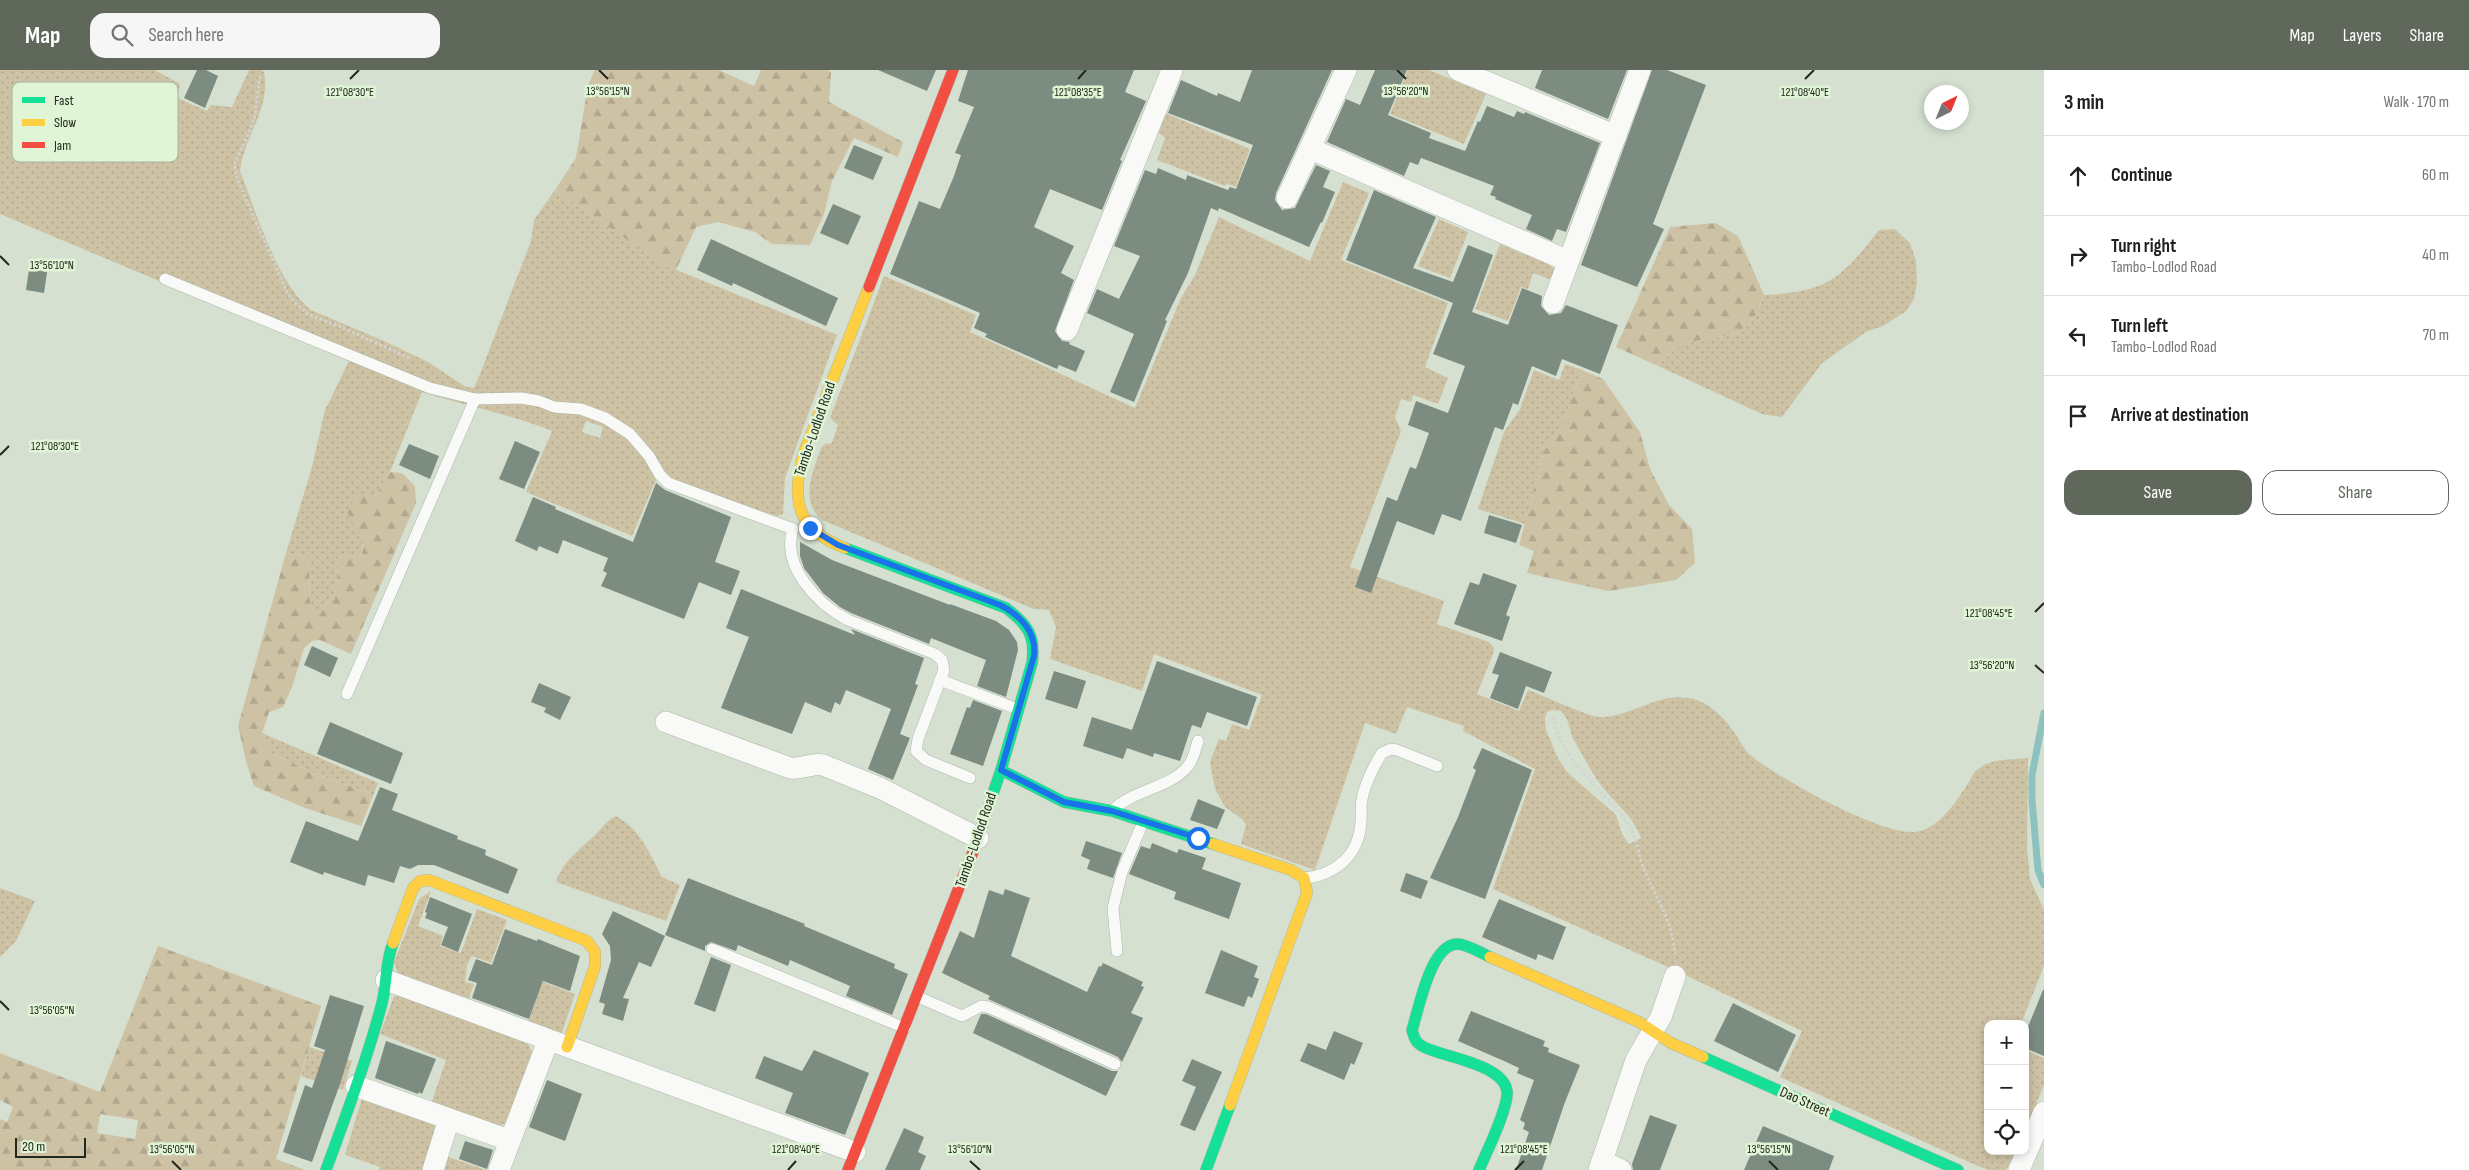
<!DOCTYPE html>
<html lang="en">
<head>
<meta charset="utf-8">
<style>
	body { margin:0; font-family:"Sofia Sans Condensed",sans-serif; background:#f6f6f6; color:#202124 }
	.controls { position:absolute; right:15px; bottom:15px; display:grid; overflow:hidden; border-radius:10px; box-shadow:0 2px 8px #0003 }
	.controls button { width:45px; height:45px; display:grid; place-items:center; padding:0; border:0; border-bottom:1px solid #e0e0e0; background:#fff; color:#202124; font:25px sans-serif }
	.compass { position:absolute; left:1924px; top:15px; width:45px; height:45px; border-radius:50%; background:#fff; box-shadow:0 2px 8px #0003; rotate:43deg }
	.scale { position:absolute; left:15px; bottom:12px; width:71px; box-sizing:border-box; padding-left:5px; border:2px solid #21281d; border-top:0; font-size:14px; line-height:18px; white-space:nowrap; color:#21281d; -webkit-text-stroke:4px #e0f4d6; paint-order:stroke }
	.stop { position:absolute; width:15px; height:15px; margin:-11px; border:4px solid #1a73e8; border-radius:50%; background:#fff }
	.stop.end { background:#1a73e8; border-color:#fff; box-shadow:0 1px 5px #0008 }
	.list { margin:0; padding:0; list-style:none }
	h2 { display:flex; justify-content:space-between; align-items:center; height:65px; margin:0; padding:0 20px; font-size:21px }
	h2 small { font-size:16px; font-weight:400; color:#757577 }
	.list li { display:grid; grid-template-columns:32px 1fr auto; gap:15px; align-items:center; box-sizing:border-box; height:80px; padding:0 20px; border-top:1px solid #e0e0e0 }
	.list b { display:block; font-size:19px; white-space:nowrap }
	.list p { margin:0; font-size:16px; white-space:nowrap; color:#757577 }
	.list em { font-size:16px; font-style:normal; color:#757577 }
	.actions { display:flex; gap:10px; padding:15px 20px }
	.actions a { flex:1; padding:11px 0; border:1px solid #60685c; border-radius:15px; text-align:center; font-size:18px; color:#60685c }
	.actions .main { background:#60685c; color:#fff }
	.icon { flex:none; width:28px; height:28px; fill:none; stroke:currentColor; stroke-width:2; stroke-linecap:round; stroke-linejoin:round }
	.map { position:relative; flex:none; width:2044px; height:1100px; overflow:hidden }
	header { display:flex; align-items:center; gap:30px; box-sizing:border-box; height:70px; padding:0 25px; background:#60685c; color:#fff }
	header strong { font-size:24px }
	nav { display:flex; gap:28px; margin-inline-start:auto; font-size:18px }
	.search { width:350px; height:45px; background:#f6f6f6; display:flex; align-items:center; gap:12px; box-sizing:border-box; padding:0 18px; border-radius:15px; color:#757577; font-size:19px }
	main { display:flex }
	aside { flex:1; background:#fff }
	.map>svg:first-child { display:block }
</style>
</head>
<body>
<header>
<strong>Map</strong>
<div class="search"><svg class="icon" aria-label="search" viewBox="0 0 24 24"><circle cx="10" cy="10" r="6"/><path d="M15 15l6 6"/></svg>Search here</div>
<nav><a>Map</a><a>Layers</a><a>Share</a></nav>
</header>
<main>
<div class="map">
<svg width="2044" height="1100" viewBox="0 0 2044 1100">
	<defs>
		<pattern id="grass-dots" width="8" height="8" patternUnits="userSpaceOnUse" patternTransform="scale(1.25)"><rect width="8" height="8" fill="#cec2a5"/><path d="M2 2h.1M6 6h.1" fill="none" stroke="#b1a78e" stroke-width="1.8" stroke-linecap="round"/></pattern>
		<pattern id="forest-firs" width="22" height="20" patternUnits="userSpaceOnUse" patternTransform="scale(1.25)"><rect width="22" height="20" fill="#cec2a5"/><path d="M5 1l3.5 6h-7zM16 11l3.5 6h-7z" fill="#b1a78e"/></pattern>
	</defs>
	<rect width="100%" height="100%" fill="#d5e0d0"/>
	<g fill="url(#grass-dots)" fill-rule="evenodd">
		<path d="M0,0H155L180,14L178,27L182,30L207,41L211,35L232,37L249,0H260L264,2C271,39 244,66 240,101C256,141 277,214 311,240L384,271L428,292L466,317L474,318L482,299L531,171L534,150L555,120L662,194L837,265L785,408L783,444L777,446L656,410L632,466L526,422L552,361C510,344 466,336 422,322L390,402L374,428L360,488L346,484L338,487L337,519L318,547L310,539L309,488L286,483L312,397L325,340L349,291L0,144ZM586,351L603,357L600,368L582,362Z"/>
		<polygon points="1408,0 1429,0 1486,24 1464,74 1390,44"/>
		<polygon points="1163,42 1250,79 1236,117 1227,114 1225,116 1157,90 1165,68 1156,60"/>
		<path d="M1343,112L1369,123L1341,190L1448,233L1425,297L1448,308L1438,334L1413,325L1411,332L1401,329L1395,347L1401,361L1350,497L1444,531L1437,554L1489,572L1494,578L1493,584L1477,624L1519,641L1528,620C1542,625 1587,646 1598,647C1633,648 1661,618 1697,630C1713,636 1727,651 1736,665C1740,671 1744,679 1749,684C1776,707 1880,765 1915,762C1939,759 1954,734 1967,715C1970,711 1973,703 1977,700C1990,688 2011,690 2028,688L2027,778L2030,809L2044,840V896L2021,954H1988V1081H2017L2006,1100H1990L1980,1097L1780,1007L1802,961L1679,902L1493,819L1535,699L1463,661L1464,656L1407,637L1396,664L1365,653L1315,800L1241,774L1246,755L1242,749L1225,737L1215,719L1210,692L1219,669L1226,671L1232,654L1249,660L1262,625L1154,584L1142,621L1050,589L1056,557L1049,540L1034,539L822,450C799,430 813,402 821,378L825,374L832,373L838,355L830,348L884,206L976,245L970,262L1135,338L1181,228L1195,205L1219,147L1310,191ZM1552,640L1561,641C1572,654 1568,660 1575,672C1584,688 1593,705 1604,719C1618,736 1633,746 1641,768L1629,774L1622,764L1616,745L1567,702L1558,688L1546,660L1545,648L1547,642Z"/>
		<polygon points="1439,149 1468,162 1450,208 1418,196"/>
		<path d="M1895,159L1910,173L1916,191L1917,213L1914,229L1906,241L1885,255L1866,262L1822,293L1782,347L1762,344L1656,295L1683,273L1741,263L1756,244L1764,225C1827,222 1841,209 1879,160Z"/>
		<polygon points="1500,174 1550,195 1555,200 1552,210 1533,203 1528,219 1521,217 1508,251 1475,239"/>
		<polygon points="1565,294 1582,300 1563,352 1544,381 1525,454 1478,439 1504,362 1520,339 1534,300 1559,310"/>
		<polygon points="262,663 378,713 371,731 369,723 316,704 273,684 261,667"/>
		<path d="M616,746C639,758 651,785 662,807L680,815L666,851L556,812C563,790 581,779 596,764C603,757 607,750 616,746Z"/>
		<polygon points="0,818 35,831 16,871 0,887"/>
		<polygon points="431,821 418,856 443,866 440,876 461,883 477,839 507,850 491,893 472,886 467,895 465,912 474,914 469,928 440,921 398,904 394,892 419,829"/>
		<polygon points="543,912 575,924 561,965 527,955"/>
		<polygon points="394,926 404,927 528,974 532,982 530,990 506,1053 498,1057 431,1034 446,990 380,964"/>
		<polygon points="309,977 352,991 343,1020 301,1006"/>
		<polygon points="2025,980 2044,988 2044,1015 2025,1061"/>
		<polygon points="362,1028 437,1055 426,1100 379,1100 380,1097 345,1085"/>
		<polygon points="448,1087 486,1100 444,1100"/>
	</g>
	<g fill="url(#forest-firs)" fill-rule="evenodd">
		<polygon points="595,0 719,0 754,16 761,0 827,0 831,2 829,32 903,72 898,87 854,68 832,111 824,144 810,175 772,174 755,162 718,152 696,157 676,200 662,194 555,120 576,88 588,15"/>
		<polygon points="1715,153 1738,166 1764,225 1756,244 1741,263 1683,273 1656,295 1616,277 1670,157"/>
		<polygon points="1582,300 1603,309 1640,362 1650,399 1669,435 1692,459 1695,493 1676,510 1608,521 1527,503 1534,481 1519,475 1544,381 1563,352"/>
		<polygon points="390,402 402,403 415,416 416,433 351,584 320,570 312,571 304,578 292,617 283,637 269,642 261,667 273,684 316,704 369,723 371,731 361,756 305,738 254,716 247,695 238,656 286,483 309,488 310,539 318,547 337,519 338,487 346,484 360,488 364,476 347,441 358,423 374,428"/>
		<path d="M158,876L321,936L276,1089L305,1100H0V1049L7,1052L13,1037L0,1030V983L100,1022ZM100,1044L138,1050L135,1069L97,1063Z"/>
	</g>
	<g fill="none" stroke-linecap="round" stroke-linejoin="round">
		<polyline stroke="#8dc2be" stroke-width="7" points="2044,643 2032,705 2032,730 2038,800 2044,815"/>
	</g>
	<g fill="#7c8c81">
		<polygon points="197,0 206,0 218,6 205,38 184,28"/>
		<polygon points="878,0 936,0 927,21"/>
		<polygon points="968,0 1134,0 1125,22 1146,31 1120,90 1122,91 1102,140 1050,119 1034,157 1074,176 1061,203 1074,210 1055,261 1062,271 1070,272 1069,274 1085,281 1076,302 1059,295 1057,299 985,267 987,264 974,258 980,243 890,204 919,131 940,139 954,106 961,85 955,83 974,37 958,31"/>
		<polygon points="1252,0 1332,0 1276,123 1275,130 1282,140 1295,138 1316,95 1330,101 1323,117 1335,122 1322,153 1321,152 1309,177 1219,138 1218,141 1211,138 1188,203 1165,250 1167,251 1134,332 1110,322 1134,264 1087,243 1097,219 1119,229 1140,186 1114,176 1145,100 1156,104 1158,98 1186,110 1187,105 1228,120 1230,117 1236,119 1253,75 1168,43 1181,10 1217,26 1218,23 1240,32"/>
		<polygon points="1375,0 1407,0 1388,45 1431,63 1429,68 1465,81 1478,51 1480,52 1487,36 1514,47 1517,41 1524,44 1525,42 1600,73 1566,162 1557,159 1552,171 1526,159 1532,145 1495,129 1496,127 1490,125 1494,116 1424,89 1421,88 1418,95 1410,92 1404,106 1327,72 1346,29 1360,35"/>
		<polygon points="1542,0 1627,0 1608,49 1535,18"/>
		<polygon points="1652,0 1667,0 1706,15 1653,154 1664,159 1637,217 1581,195"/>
		<polygon points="854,75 883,87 873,110 844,98"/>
		<polygon points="1374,120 1436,147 1413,198 1453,212 1468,175 1493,185 1472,242 1508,255 1522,218 1542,226 1541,236 1549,245 1561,243 1566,235 1618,255 1600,304 1562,289 1556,306 1532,296 1518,335 1513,333 1503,360 1495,357 1461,451 1442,444 1434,465 1397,451 1371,523 1355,517 1387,427 1397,431 1410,397 1416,399 1429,363 1408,355 1416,331 1448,343 1465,296 1433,284 1453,233 1346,190"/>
		<polygon points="833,134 861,146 848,175 820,163"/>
		<polygon points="711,169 838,228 826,256 733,213 732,216 697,200"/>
		<polygon points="29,199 47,202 44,223 26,220"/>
		<polygon points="515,371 540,382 524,419 499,409"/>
		<polygon points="409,374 439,386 430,409 399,395"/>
		<polygon points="656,413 665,420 731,447 715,492 740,501 731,525 699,512 684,549 601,516 607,503 603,501 608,488 563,470 558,484 539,476 537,481 515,471 533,427 556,437 555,439 633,472"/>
		<polygon points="1489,445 1522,455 1516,473 1484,463"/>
		<polygon points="800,472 832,490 950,535 950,534 996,551 1009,560 1017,572 1018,580 1006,627 977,616 986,590 931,568 929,574 851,543 840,537 823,523 804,498 800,486"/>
		<polygon points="1483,503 1517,515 1506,545 1510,547 1502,571 1454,554 1470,512 1479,515"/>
		<polygon points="741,519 855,565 851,559 924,588 915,614 918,615 900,664 910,668 893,710 868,699 891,639 846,620 840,635 835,632 831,643 805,632 792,664 721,638 749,567 726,558"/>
		<polygon points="312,576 338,588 330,607 304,595"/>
		<polygon points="1500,582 1552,602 1544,623 1526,616 1518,639 1490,628 1499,605 1492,603"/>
		<polygon points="1157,591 1257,627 1247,656 1207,642 1201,658 1192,655 1180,691 1154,683 1153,687 1127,678 1123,689 1083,676 1092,647 1132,660"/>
		<polygon points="1054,601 1086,611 1077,639 1045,629"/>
		<polygon points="539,613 571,627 560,650 544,642 546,638 531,632"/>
		<polygon points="973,630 1002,641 983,696 950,684 967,637 970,638"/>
		<polygon points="330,652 403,683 391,714 317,684"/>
		<polygon points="1482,678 1532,700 1485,829 1430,808 1458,747 1476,700 1473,698"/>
		<polygon points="380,717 398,724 392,740 458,766 457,769 486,780 485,785 518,799 508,824 434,795 418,795 410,799 400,796 394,813 368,805 365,816 324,802 323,805 290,792 306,751 358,771"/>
		<polygon points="1198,729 1225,740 1217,759 1190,750"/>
		<polygon points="1086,771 1122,783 1113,808 1087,799 1090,790 1081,786"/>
		<polygon points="1152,773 1177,783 1179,779 1206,788 1202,799 1241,813 1229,849 1174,829 1176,822 1129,804 1141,776 1150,779"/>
		<polygon points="1406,803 1428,811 1421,829 1400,821"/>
		<polygon points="688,808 805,854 804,856 895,894 894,898 908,904 892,945 846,926 850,916 790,890 788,896 738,875 736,881 711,872 705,876 705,881 665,865"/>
		<polygon points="1005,819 1030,828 1011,886 1087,922 1099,896 1101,897 1103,893 1143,912 1141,916 1144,917 1131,943 1143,948 1122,992 1118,987 988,929 990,926 942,903 960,861 974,868 989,820 1003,825"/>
		<polygon points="430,827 472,844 458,882 441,875 448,857 425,848 427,843 425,842"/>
		<polygon points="1499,829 1566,857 1553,890 1538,884 1536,890 1482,867"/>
		<polygon points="613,841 665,866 651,897 639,892 623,928 629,929 623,951 602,944 605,934 599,932 611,890 610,876 602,864"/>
		<polygon points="505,859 537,871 538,869 580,886 570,921 543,911 529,949 472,928 477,913 468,910 476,889 492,895"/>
		<polygon points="1221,880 1258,896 1254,907 1259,909 1252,928 1248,926 1244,937 1205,923"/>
		<polygon points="711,887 731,895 715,942 694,934"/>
		<polygon points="2043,920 2044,920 2044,986 2025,978 2025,964"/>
		<polygon points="330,925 364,936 341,1011 312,1092 283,1082 305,1015 312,1018 325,980 314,976"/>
		<polygon points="1733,933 1796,965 1778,1002 1714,971"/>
		<polygon points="1471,941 1545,971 1543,976 1549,978 1548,982 1580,995 1565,1032 1542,1100 1516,1100 1529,1062 1523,1059 1525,1053 1520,1050 1534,1010 1517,1003 1519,998 1504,991 1458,971"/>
		<polygon points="981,944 986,944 1112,1001 1118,1001 1106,1026 973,963"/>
		<polygon points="1334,961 1363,973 1354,995 1351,993 1344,1010 1300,991 1308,973 1326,980"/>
		<polygon points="386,971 436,989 422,1024 419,1022 418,1024 375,1008"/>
		<polygon points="814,980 869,1003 845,1065 785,1043 793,1023 755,1008 764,986 802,1001"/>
		<polygon points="1192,989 1222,1002 1195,1061 1180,1055 1196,1017 1182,1011"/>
		<polygon points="547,1010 582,1024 565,1071 529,1057"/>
		<polygon points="1650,1045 1677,1055 1660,1100 1633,1100 1632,1094"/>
		<polygon points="1763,1056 1834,1086 1829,1100 1744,1100"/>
		<polygon points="904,1058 924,1067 918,1082 926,1086 920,1100 885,1100"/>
		<polygon points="465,1071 493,1080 487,1099 459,1089"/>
	</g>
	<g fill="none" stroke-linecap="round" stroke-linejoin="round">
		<g stroke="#aeb7aa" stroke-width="12">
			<g id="lane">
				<path d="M165,209L430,318L475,329L521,328L539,331L554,337L581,339L605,348L630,364L649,386L660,405L668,413L793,459C781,496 817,534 848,550L935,584L942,590L944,600L918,669L916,681L926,690L970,708"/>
				<polyline points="940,610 1018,639"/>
				<polyline points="347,624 475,329"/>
				<path d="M1113,740C1132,720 1171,718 1188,696C1194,689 1195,680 1198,671"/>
				<path d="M1304,808C1336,805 1359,785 1361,752C1362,744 1360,736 1362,729C1365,714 1374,696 1382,683L1391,679L1397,680L1437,696"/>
				<polyline points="712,879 905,958"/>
				<polyline points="1117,881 1113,838 1122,802 1143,752"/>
				<polyline points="918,927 962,946 981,936 988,937 1115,994"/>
			</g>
		</g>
		<g stroke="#aeb7aa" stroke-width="22">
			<g id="street">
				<polyline points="1458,0 1616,66"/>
				<polyline points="1311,79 1568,191"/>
				<polyline points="1287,128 1346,0"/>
				<polyline points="1553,233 1640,0"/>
				<polyline points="1067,260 1172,0"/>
				<path d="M666,652L790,698C802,700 812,692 823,695L880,718L978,768"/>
				<polyline points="386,910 855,1082"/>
				<polyline points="356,1016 509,1070"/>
				<polyline points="1602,1091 1621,1100"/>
				<polyline points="433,1100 449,1049"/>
				<polyline points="499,1100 548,971"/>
				<polyline points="1599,1100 1636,990 1661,947 1675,906"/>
				<polyline points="2019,1100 2044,1042"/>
			</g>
		</g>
		<g stroke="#aeb7aa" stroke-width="12">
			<g id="fast">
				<path d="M845,478L1006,538C1027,554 1036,565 1032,593L1001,700L973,782"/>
				<polyline points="1001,700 1064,732 1112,741 1213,774"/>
				<polyline points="1703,987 1958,1100"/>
				<path d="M326,1100C346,1045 367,990 382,933C387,913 385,893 393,873"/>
				<polyline points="1206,1100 1230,1035"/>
				<path d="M1479,1100C1486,1083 1509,1037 1507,1021C1503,993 1440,987 1422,976C1415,972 1414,967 1412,960C1419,939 1430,875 1457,874C1467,874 1481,883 1490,887"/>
			</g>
		</g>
		<g stroke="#aeb7aa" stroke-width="12">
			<g id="slow">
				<path d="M845,478C797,460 791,431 803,385L869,217"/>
				<polyline points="1213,774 1291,800 1304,808 1307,823 1230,1035"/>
				<polyline points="393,873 413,818 420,811 429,810 587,871 595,882 595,896 567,977"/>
				<polyline points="1490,887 1639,952 1671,973 1703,987"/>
			</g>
		</g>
		<g stroke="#aeb7aa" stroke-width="12">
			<g id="jam">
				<polyline points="869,217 953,0"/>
				<polyline points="848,1100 973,782"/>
			</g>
		</g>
		<g stroke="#d2d4d0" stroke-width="3" stroke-dasharray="2.5 2.5" stroke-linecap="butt">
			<polyline points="260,6 255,45 249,63 234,94 238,111 287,222 294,232 308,244 341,257 409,288"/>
			<path d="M1553,647C1563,694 1601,716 1627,752C1636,764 1637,778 1641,791C1652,823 1673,849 1675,884"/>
		</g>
		<use href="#lane" stroke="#f9faf8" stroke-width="11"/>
		<use href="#street" stroke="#f9faf8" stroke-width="21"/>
		<use href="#fast" stroke="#16e098" stroke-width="11"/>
		<use href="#slow" stroke="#ffcf43" stroke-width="11"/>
		<use href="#jam" stroke="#f24e42" stroke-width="11"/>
	</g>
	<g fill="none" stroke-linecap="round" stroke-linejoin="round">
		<path stroke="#1a73e8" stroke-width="6" d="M810,458L838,475L1000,535C1020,545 1037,562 1034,586L1001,700L1064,732L1112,741L1198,768"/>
	</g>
	<path fill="none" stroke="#21281d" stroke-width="2" d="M599,0L608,9M1397,0L1406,9M350,9L359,0M1078,9L1086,0M1805,9L1814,0M0,186L9,195M0,385L9,376M2035,542L2044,533M2035,595L2044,603M0,931L9,940M172,1091L181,1100M970,1091L980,1100M1769,1091L1778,1100M788,1100L796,1091M1515,1100L1524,1091"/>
	<g text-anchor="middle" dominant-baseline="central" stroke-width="5" stroke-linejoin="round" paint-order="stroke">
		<g font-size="15" fill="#21281d" stroke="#e0f4d6">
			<text transform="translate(815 359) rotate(-71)">Tambo-Lodlod Road</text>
			<text transform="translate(976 770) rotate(-71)">Tambo-Lodlod Road</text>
			<text transform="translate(1805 1032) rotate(24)">Dao Street</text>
		</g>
	</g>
	<rect x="12" y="12" width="166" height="80" rx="8" fill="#e0f4d6" stroke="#a7b79e" stroke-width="1"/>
	<rect x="22" y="27" width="23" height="6" fill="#16e098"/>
	<rect x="22" y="49" width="23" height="7" fill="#ffcf43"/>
	<rect x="22" y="72" width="23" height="6" fill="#f24e42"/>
	<g font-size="14" fill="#21281d">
		<text x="54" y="35">Fast</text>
		<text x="54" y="57">Slow</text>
		<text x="54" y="80">Jam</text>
	</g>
	<g font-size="12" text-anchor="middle" fill="#21281d" stroke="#e0f4d6" stroke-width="5" stroke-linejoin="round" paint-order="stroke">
		<text x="608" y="25">13°56'15"N</text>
		<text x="1406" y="25">13°56'20"N</text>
		<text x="350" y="26">121°08'30"E</text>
		<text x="1078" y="26">121°08'35"E</text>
		<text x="1805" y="26">121°08'40"E</text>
		<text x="52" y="199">13°56'10"N</text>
		<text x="55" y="380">121°08'30"E</text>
		<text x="1989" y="547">121°08'45"E</text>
		<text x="1992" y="599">13°56'20"N</text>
		<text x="52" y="944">13°56'05"N</text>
		<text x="796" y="1083">121°08'40"E</text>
		<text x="1524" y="1083">121°08'45"E</text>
		<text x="172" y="1083">13°56'05"N</text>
		<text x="970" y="1083">13°56'10"N</text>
		<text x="1769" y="1083">13°56'15"N</text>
	</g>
</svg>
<div class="controls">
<button>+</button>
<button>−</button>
<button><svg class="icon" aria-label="locate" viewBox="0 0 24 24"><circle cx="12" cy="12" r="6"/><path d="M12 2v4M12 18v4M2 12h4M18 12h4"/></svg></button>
</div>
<svg class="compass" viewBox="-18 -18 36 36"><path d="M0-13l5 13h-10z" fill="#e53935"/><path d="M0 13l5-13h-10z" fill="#757577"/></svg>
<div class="scale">20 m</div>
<div class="stop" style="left:1198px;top:768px"></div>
<div class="stop end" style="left:810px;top:458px"></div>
</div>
<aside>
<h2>3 min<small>Walk · 170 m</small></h2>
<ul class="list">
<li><svg class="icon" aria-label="ahead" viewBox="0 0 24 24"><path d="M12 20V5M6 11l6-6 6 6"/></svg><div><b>Continue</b></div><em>60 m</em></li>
<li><svg class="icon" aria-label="right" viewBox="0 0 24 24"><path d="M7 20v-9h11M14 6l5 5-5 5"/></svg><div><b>Turn right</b><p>Tambo-Lodlod Road</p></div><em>40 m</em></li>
<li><svg class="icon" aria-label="left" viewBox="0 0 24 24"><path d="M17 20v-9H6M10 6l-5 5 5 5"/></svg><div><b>Turn left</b><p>Tambo-Lodlod Road</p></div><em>70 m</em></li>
<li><svg class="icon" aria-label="arrive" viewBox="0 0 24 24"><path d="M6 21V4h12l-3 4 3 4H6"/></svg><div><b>Arrive at destination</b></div></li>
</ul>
<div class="actions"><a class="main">Save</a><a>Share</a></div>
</aside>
</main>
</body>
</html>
